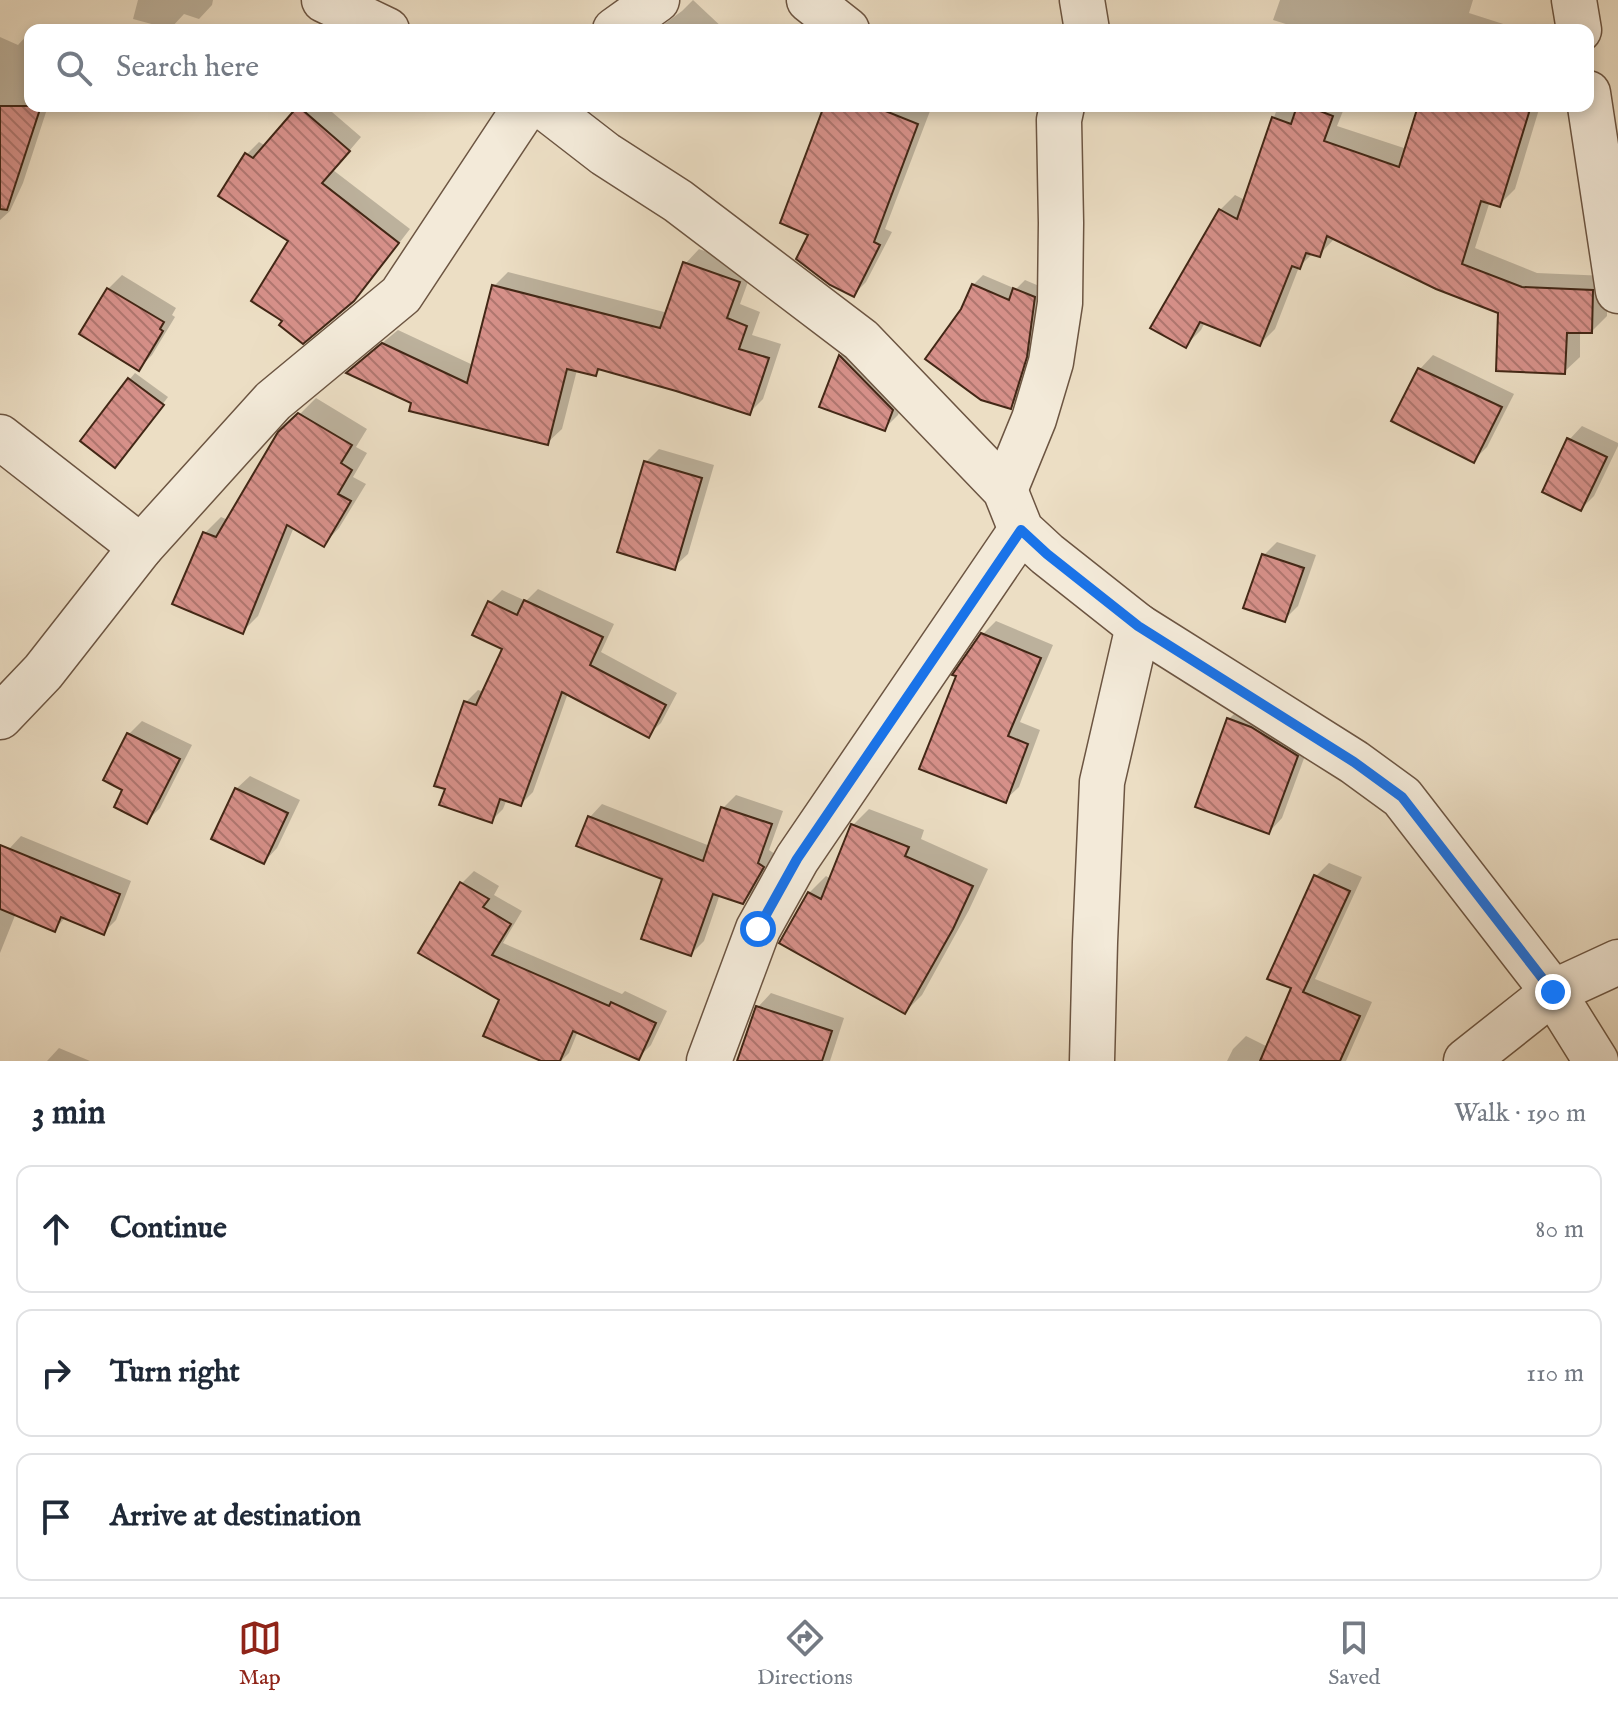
<!DOCTYPE html>
<html lang="en">
<head>
<meta charset="utf-8">
<style>
	body { margin:0; font-family:"IM FELL English",serif; background:#f6f6f7; color:#1f2937 }
	.stop { position:absolute; width:24px; height:24px; margin:-18px; border:6px solid #1a73e8; border-radius:50%; background:#fff }
	.stop.end { background:#1a73e8; border-color:#fff; box-shadow:0 2px 8px #0008 }
	.list { margin:0; padding:0; list-style:none }
	h2 { display:flex; justify-content:space-between; align-items:center; height:104px; margin:0; padding:0 32px; font-size:34px }
	h2 small { font-size:26px; font-weight:400; color:#747a83 }
	.list li { display:grid; grid-template-columns:52px 1fr auto; gap:24px; align-items:center; box-sizing:border-box; height:128px; margin:0 16px 16px; padding:0 16px; border:2px solid #e0e1e3; border-radius:16px }
	.list b { display:block; font-size:30px; white-space:nowrap }
	.list em { font-size:26px; font-style:normal; color:#747a83 }
	.icon { flex:none; width:44px; height:44px; fill:none; stroke:currentColor; stroke-width:2; stroke-linecap:round; stroke-linejoin:round }
	.map { position:relative; flex:none; width:1618px; height:1061px; overflow:hidden }
	.search { position:absolute; background:#fff; box-shadow:0 4px 12px #0003; left:24px; right:24px; top:24px; height:88px; display:flex; align-items:center; gap:20px; box-sizing:border-box; padding:0 28px; border-radius:16px; color:#747a83; font-size:30px }
	.sheet { height:536px; background:#fff }
	nav { display:flex; justify-content:space-around; align-items:center; box-sizing:border-box; height:112px; border-top:2px solid #e0e1e3; background:#fff; font-size:22px; color:#747a83 }
	nav a { display:grid; justify-items:center; gap:4px }
	nav .on { color:#8f2418 }
	.map>svg:first-child { display:block }
</style>
</head>
<body>
<div class="map">
<svg width="1618" height="1061" viewBox="0 0 1618 1061">
	<defs>
		<pattern id="building-back-hatch" width="6" height="6" patternUnits="userSpaceOnUse" patternTransform="scale(2)"><rect width="6" height="6" fill="#d69089"/><path d="M-1 5l2 2M0 0l6 6M5-1l2 2" fill="none" stroke="#af766f"/></pattern>
	</defs>
	<rect width="100%" height="100%" fill="#ecdec4"/>
	<filter id="stains"><feTurbulence type="fractalNoise" baseFrequency=".0025" numOctaves="4"/><feColorMatrix values="0 0 0 0 .2 0 0 0 0 .09 0 0 0 0 .02 0 0 0 .5 -.17"/></filter>
	<radialGradient id="worn" r=".72"><stop offset=".6" stop-color="#630" stop-opacity="0"/><stop offset="1" stop-color="#630" stop-opacity=".3"/></radialGradient>
	<g fill="#0003">
		<polygon points="138,0 213,0 212,5 199,19 184,14 170,29 133,19"/>
		<polygon points="693,0 725,30 656,30 682,11"/>
		<polygon points="1280,0 1473,0 1469,13 1522,30 1305,30 1273,20"/>
		<polygon points="30,32 30,106 48,106 23,183 10,211 0,220 0,37 18,45"/>
		<polygon points="301,106 325,106 361,137 333,170 410,229 366,286 353,300 285,320 291,240 247,154 259,142 266,146"/>
		<polygon points="826,106 917,106 930,111 885,229 892,232 866,282 854,294 810,234"/>
		<polygon points="1278,106 1345,106 1337,126 1407,149 1420,106 1540,106 1515,189 1500,204 1490,201 1475,248 1537,273 1607,276 1607,316 1592,331 1580,331 1580,357 1564,372 1500,312 1335,238 1319,255 1313,253 1299,267 1275,329 1260,344 1205,322 1201,330 1186,345 1220,210 1235,195 1245,200"/>
		<polygon points="699,249 753,268 740,304 760,312 752,335 781,344 763,399 749,413 601,368 595,374 577,370 562,429 547,443 413,402 363,359 398,330 473,365 494,286 508,272 668,313 685,264"/>
		<polygon points="122,275 176,308 172,315 175,317 152,355 139,368 108,289"/>
		<polygon points="983,275 1016,289 1025,280 1044,288 1036,345 1020,397 1010,407 963,310 973,285"/>
		<polygon points="853,343 905,395 898,415 884,429 822,405 840,356"/>
		<polygon points="1433,355 1514,394 1487,447 1474,460 1394,420 1420,369"/>
		<polygon points="135,373 168,397 121,459 129,380"/>
		<polygon points="316,398 367,429 356,447 367,453 353,477 366,484 339,528 323,545 294,527 258,616 242,632 205,533 221,517 228,520 280,434"/>
		<polygon points="1582,426 1618,443 1618,446 1594,496 1581,509 1569,440"/>
		<polygon points="659,449 714,465 688,554 674,567 646,462"/>
		<polygon points="1277,542 1316,555 1298,606 1284,620 1264,555"/>
		<polygon points="538,589 614,624 601,652 677,693 661,723 648,735 568,693 533,792 521,804 507,799 503,809 491,821 466,702 478,690 484,692 504,648 490,602 502,590 526,601"/>
		<polygon points="996,621 1053,645 1020,722 1040,730 1019,787 1005,800 983,634"/>
		<polygon points="1242,706 1310,742 1282,818 1269,832 1229,719"/>
		<polygon points="142,721 192,745 160,808 147,821 125,789 129,734"/>
		<polygon points="250,776 300,800 277,848 264,862 236,789"/>
		<polygon points="736,795 783,811 769,850 775,854 756,889 743,902 720,894 704,941 691,954 664,878 590,817 602,804 710,846 723,808"/>
		<polygon points="869,809 924,830 921,839 988,869 969,910 922,995 905,1012 809,893 826,876 831,879 852,826"/>
		<polygon points="21,836 131,881 116,920 103,933 66,917 55,929 16,913 0,953 0,869 9,849"/>
		<polygon points="1329,863 1362,877 1315,979 1372,1002 1346,1061 1227,1061 1233,1049 1246,1036 1268,1047 1294,987 1316,876"/>
		<polygon points="474,871 499,886 494,895 522,911 503,943 622,994 625,991 667,1011 651,1045 639,1057 578,1031 569,1053 561,1061 546,1061 501,999 421,952 462,883"/>
		<polygon points="771,993 844,1018 830,1061 746,1061 758,1007"/>
		<polygon points="59,1048 90,1061 47,1061"/>
	</g>
	<g fill="url(#building-back-hatch)" stroke="#422716" stroke-width="2">
		<polygon points="0,106 41,106 7,210 0,209"/>
		<polygon points="298,106 350,151 322,183 399,243 354,301 303,344 279,325 282,321 251,301 288,241 218,196 245,153 253,158"/>
		<polygon points="824,106 873,106 918,124 874,242 880,245 854,297 830,285 796,259 808,235 780,223"/>
		<polygon points="1297,106 1307,106 1333,116 1324,141 1399,167 1418,106 1531,106 1500,207 1481,201 1462,264 1522,287 1593,290 1592,333 1567,333 1565,374 1496,371 1498,313 1436,289 1327,236 1320,257 1306,253 1300,269 1292,266 1260,346 1200,322 1186,348 1150,328 1219,209 1237,219 1272,117 1291,124"/>
		<polygon points="683,262 740,282 727,318 747,326 739,349 769,358 750,415 676,391 598,369 596,376 567,369 548,445 409,411 411,403 346,373 382,343 467,383 492,285 660,328"/>
		<polygon points="972,284 1009,300 1013,288 1035,297 1027,357 1011,409 981,400 925,359 961,309"/>
		<polygon points="107,288 164,322 160,329 163,331 139,371 79,334"/>
		<polygon points="839,355 893,410 885,431 819,407"/>
		<polygon points="1418,368 1502,407 1474,463 1391,421"/>
		<polygon points="128,378 164,405 115,468 80,441"/>
		<polygon points="298,413 352,445 341,463 352,470 338,494 351,501 324,547 287,525 243,634 172,604 203,532 216,537 278,432"/>
		<polygon points="1567,438 1607,457 1581,511 1542,492"/>
		<polygon points="644,461 702,478 675,570 617,552"/>
		<polygon points="1262,554 1304,568 1285,622 1243,608"/>
		<polygon points="524,600 603,637 590,665 666,705 649,738 562,692 521,806 500,799 492,823 439,805 445,789 434,786 464,701 476,705 502,649 472,635 488,601 517,615"/>
		<polygon points="981,633 1041,658 1008,736 1028,744 1006,803 919,769 956,676 952,675"/>
		<polygon points="1227,718 1251,727 1298,756 1269,834 1195,807"/>
		<polygon points="127,733 180,759 147,824 114,807 122,790 103,780"/>
		<polygon points="235,788 288,813 264,864 211,839"/>
		<polygon points="721,807 772,824 758,863 764,867 743,904 713,894 691,956 641,939 662,879 576,846 588,816 703,861"/>
		<polygon points="851,824 909,847 905,856 973,886 953,929 905,1014 779,943 808,892 821,899"/>
		<polygon points="0,845 120,894 104,935 61,917 55,932 0,909"/>
		<polygon points="1314,875 1350,891 1303,992 1360,1016 1340,1061 1260,1061 1291,988 1267,979"/>
		<polygon points="460,882 489,899 483,907 511,924 492,955 609,1006 611,1002 656,1023 639,1060 573,1031 560,1061 541,1061 483,1036 499,1000 418,953"/>
		<polygon points="756,1006 832,1031 822,1061 737,1061"/>
	</g>
	<g fill="none" stroke-linecap="round" stroke-linejoin="round">
		<g stroke="#6c5542" stroke-width="47">
			<g id="minor">
				<polyline points="324,0 387,30"/>
				<polyline points="809,0 847,30"/>
				<polyline points="1082,0 1087,30"/>
				<polyline points="1574,0 1579,30"/>
				<polyline points="615,30 657,0"/>
				<polyline points="1588,93 1618,291"/>
				<polyline points="543,106 605,154 678,201 861,340 1005,490 1021,530 1047,554 1138,626 1354,762 1402,797 1553,992 1596,1061"/>
				<polyline points="0,437 141,547"/>
				<polyline points="1005,490 1034,419 1051,362 1060,303 1061,223 1059,120 1062,106"/>
				<polyline points="0,717 43,672 141,547 273,401 401,295 526,106"/>
				<polyline points="709,1061 758,929 797,859 1021,530"/>
				<polyline points="1092,1061 1095,942 1102,782 1138,626"/>
				<polyline points="1466,1061 1553,992 1618,962"/>
			</g>
		</g>
		<use href="#minor" stroke="#f3ead9" stroke-width="44"/>
	</g>
	<g fill="none" stroke-linecap="round" stroke-linejoin="round">
		<polyline stroke="#1a73e8" stroke-width="10" points="758,929 797,859 1021,530 1047,554 1138,626 1354,762 1402,797 1553,992"/>
	</g>
	<rect width="100%" height="100%" filter="url(#stains)"/>
	<rect width="100%" height="100%" fill="url(#worn)"/>
</svg>
<div class="stop" style="left:758px;top:929px"></div>
<div class="stop end" style="left:1553px;top:992px"></div>
<div class="search"><svg class="icon" aria-label="search" viewBox="0 0 24 24"><circle cx="10" cy="10" r="6"/><path d="M15 15l6 6"/></svg>Search here</div>
</div>
<section class="sheet">
<h2>3 min<small>Walk · 190 m</small></h2>
<ul class="list">
<li><svg class="icon" aria-label="ahead" viewBox="0 0 24 24"><path d="M12 20V5M6 11l6-6 6 6"/></svg><div><b>Continue</b></div><em>80 m</em></li>
<li><svg class="icon" aria-label="right" viewBox="0 0 24 24"><path d="M7 20v-9h11M14 6l5 5-5 5"/></svg><div><b>Turn right</b></div><em>110 m</em></li>
<li><svg class="icon" aria-label="arrive" viewBox="0 0 24 24"><path d="M6 21V4h12l-3 4 3 4H6"/></svg><div><b>Arrive at destination</b></div></li>
</ul>
</section>
<nav>
<a class="on"><svg class="icon" aria-label="map" viewBox="0 0 24 24"><path d="M3 6l6-2 6 2 6-2v14l-6 2-6-2-6 2zM9 4v14M15 6v14"/></svg>Map</a>
<a><svg class="icon" aria-label="directions" viewBox="0 0 24 24"><path d="M12 3l9 9-9 9-9-9zM9 14v-3h6M13 9l2 2-2 2"/></svg>Directions</a>
<a><svg class="icon" aria-label="saved" viewBox="0 0 24 24"><path d="M7 4h10v16l-5-4-5 4z"/></svg>Saved</a>
</nav>
</body>
</html>
